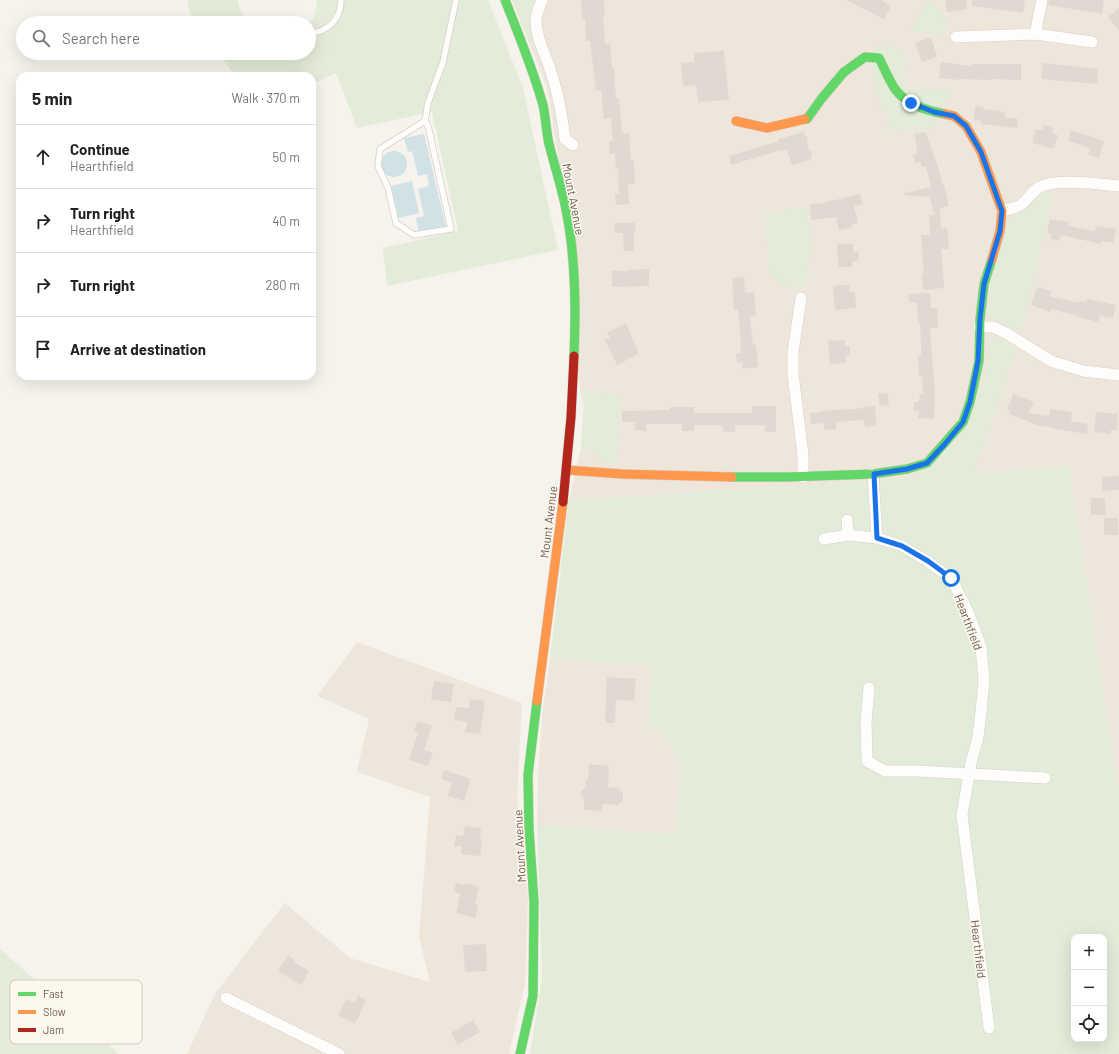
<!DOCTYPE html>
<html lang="en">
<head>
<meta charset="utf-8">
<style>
	body { margin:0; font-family:Barlow,sans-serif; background:#f2f2f2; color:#222 }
	.controls { position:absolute; right:12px; bottom:12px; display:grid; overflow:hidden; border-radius:8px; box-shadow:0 4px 16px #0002 }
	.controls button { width:36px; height:36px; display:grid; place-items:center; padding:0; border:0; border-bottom:1px solid #e0e0e0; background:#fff; color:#222; font:20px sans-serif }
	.stop { position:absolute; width:12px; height:12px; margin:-9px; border:3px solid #1a73e8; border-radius:50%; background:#fff }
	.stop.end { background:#1a73e8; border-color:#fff; box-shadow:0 1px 4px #0008 }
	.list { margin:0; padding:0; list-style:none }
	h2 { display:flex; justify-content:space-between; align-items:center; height:52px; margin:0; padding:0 16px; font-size:17px }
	h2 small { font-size:13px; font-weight:400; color:#767676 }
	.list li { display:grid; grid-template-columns:26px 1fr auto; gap:12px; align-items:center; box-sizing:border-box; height:64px; padding:0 16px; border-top:1px solid #e0e0e0 }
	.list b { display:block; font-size:15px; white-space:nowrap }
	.list p { margin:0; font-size:13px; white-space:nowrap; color:#767676 }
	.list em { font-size:13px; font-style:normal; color:#767676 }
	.icon { flex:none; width:22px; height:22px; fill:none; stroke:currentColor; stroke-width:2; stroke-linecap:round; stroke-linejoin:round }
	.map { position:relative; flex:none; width:1119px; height:1054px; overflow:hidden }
	.search { position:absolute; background:#fff; box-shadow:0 4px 16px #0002; left:16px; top:16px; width:300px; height:44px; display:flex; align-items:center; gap:10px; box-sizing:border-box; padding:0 14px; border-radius:22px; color:#767676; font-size:15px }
	.panel { position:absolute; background:#fff; box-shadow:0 4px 16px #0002; left:16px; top:72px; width:300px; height:308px; border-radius:12px }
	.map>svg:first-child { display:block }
</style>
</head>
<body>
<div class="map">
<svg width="1119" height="1054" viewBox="0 0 1119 1054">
	<rect width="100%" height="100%" fill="#f6f3ec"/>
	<g fill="#eee6da">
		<polygon points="512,0 1119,0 1119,795 1069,466 798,486 569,500 581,448 584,405 580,390 557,150 547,87"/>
		<polygon points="357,642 522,703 517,800 528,896 525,984 509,1054 187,1054 216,992 285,903 350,958 430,982 419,936 430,797 357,772 369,719 317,696"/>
		<polygon points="550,658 651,666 649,726 667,739 681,762 676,834 537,825 538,779 542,716"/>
	</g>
	<g fill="#e3ecd8" fill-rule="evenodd">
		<path d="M188,0H238C239,11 243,16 252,23H194L188,6Z"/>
		<polygon points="317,0 488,0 523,88 558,250 387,286 383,248 458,231 432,112 357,128 336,73 317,82 312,83 312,76 235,76 218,53 309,53 309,23 314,18"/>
		<polygon points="512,0 536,0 531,13 530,45"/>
		<polygon points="928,0 930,0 948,21 943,36 911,30"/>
		<polygon points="877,44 903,50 905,87 948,90 950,99 935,106 930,115 936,128 889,132 885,109 880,107 871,63"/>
		<polygon points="1046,193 1053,193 1022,330 990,318 987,314 991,279 1007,227 1016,213 1025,212 1038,196"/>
		<polygon points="806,205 812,243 805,286 792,286 786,289 769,273 765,216"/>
		<path d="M996,337L1011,344L1016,352L973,473L1069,466L1119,795V1054H530L542,979L537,825L676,834L681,762L667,739L649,726L651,666L550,658L569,500L798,486L917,477L957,441L975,408L988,364L989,339ZM1074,937H1104V1039H1074Z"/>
		<polygon points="580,390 621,394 617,463 605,463 594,452 581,448 584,405"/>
		<polygon points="0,949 119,1054 0,1054"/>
	</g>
	<g fill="#d0e2e5">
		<polygon points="424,134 446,227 419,233 416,218 424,216 418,189 429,186 427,174 418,176 412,151 408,152 404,138"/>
		<circle cx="394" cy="164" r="13"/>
		<polygon points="412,181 419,213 399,218 391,186"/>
	</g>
	<g fill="#dfd9d2">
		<polygon points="581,0 604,0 605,17 603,17 605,44 610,43 612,68 614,68 616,98 619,98 622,133 629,133 631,160 634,160 635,184 628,184 629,204 616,205 615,194 619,194 618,168 616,169 615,153 610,154 609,141 613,141 611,118 604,119 601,90 596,91 590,41 586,41 585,19 582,19"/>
		<polygon points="846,0 881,0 891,6 884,19"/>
		<polygon points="945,0 966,0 967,9 947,12"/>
		<polygon points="972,0 1025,0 1023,13 972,6"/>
		<polygon points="1049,0 1104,0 1102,14 1048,5"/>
		<polygon points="1119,8 1119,31 1108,17"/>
		<polygon points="931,37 937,57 922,62 915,43"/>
		<polygon points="724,51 729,100 698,102 696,85 683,86 681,63 694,62 694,53"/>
		<polygon points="941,62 971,66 971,64 1021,64 1021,80 991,79 991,80 959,79 959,80 939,78"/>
		<polygon points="1043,63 1098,69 1097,84 1041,79"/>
		<polygon points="975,106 984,107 983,109 1005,112 1005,117 1018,119 1017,128 981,124 982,121 974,120"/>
		<polygon points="1044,125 1053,128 1052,133 1058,135 1054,149 1032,143 1036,129 1042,130"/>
		<polygon points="1071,130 1104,141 1099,158 1088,154 1090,148 1068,141"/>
		<polygon points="804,132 805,136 808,138 807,142 809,150 813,152 811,156 812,159 792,165 787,150 782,151 781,150 731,165 729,156 779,141 778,139"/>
		<polygon points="926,132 928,138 939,170 942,184 944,184 949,206 940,208 941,229 947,228 949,249 941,249 944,288 923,290 922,274 924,274 921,235 930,235 929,215 934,215 930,197 904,195 904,193 931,187 926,166 922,167 920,161 916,163 913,155 917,153 916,148 917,148 914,134"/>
		<polygon points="860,194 863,204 854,206 858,223 852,225 853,227 839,230 836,217 811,220 810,205 827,202"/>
		<polygon points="1050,219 1069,222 1068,226 1095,231 1096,226 1116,229 1113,243 1101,241 1101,244 1061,235 1060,241 1051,239 1052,234 1047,233"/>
		<polygon points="614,223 635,223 636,232 634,232 634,251 624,251 623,233 615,233"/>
		<polygon points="837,244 853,244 853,252 859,252 858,261 853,261 852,267 838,267 838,253 837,253"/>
		<polygon points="649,269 649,286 612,287 612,271 629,271 629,270"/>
		<polygon points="744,277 745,293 754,292 756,315 750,316 753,345 756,345 758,367 742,369 742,362 737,363 736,353 741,353 740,327 738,310 734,310 732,278"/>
		<polygon points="849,285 850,292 855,292 856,308 835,310 833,286"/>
		<polygon points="1037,287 1051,291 1049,296 1079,303 1080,301 1086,303 1087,299 1116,305 1113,318 1100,316 1098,322 1076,316 1076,315 1051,309 1050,312 1031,305"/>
		<polygon points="930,293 931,308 937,308 938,328 930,328 935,395 934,419 918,418 919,411 914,411 914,402 919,402 920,394 923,395 922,375 919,375 918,355 921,355 921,343 920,323 918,323 917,303 909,303 909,294"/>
		<polygon points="626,324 638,351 638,354 636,355 625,360 626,361 617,365 605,340 610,338 607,332"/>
		<polygon points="845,340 845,347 850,346 850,355 846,356 846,363 830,364 828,341"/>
		<polygon points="888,393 889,405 880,406 878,394"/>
		<polygon points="1013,394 1034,402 1029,413 1049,416 1050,409 1072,412 1071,421 1088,424 1087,434 1055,429 1055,428 1035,425 1035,424 1009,414 1010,410 1011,411 1007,409"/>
		<polygon points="752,406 776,406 776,432 765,432 765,425 735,425 735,432 723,432 723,425 694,425 694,431 682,431 682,424 646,424 646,431 635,430 635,422 622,422 622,411 670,410 670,407 694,407 694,413 752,413"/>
		<polygon points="875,406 876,426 865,427 864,420 836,422 836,429 824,430 824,423 811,424 810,413 822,412 822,411 846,409 846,410 863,408 863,407"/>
		<polygon points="1096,412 1118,414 1117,430 1111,430 1110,434 1094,432"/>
		<polygon points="1113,476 1119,476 1119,490 1102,491 1102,477"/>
		<polygon points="1091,498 1105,498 1106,515 1091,515"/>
		<rect x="1104" y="518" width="14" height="17"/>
		<polygon points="607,677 636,679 634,701 616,700 615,723 605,723"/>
		<polygon points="434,681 454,684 451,702 431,699"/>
		<polygon points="470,699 485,701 480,734 465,732 467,722 454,720 456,707 469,708"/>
		<polygon points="418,721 432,726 424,750 433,753 428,766 409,760 418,733 414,732"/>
		<polygon points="589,764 609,766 608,787 619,788 623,793 623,800 618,805 603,804 602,811 584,810 584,799 581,795 581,791 585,788 586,779 588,779"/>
		<polygon points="444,770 471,779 464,801 448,796 452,783 441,779"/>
		<polygon points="465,826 481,828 480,840 482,841 480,856 461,854 462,846 454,846 456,835 463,836"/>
		<polygon points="456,883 465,885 465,883 479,887 475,904 478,905 475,918 456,913 460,894 454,892"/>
		<polygon points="486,944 487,971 465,972 463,945"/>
		<polygon points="288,955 295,960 294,962 309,971 301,985 278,971"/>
		<polygon points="358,996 366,1000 355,1024 338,1015 346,999 355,1003"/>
		<polygon points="473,1020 480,1032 458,1045 451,1033"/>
	</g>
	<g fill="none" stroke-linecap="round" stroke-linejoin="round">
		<g stroke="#d5d0ca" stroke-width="7">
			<g id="lane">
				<polyline points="276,21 277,23"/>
				<path d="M309,34C328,31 341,20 341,0"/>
				<polygon points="425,121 428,126 451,229 414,235 396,223 388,188 378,166 380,149"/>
				<polyline points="425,121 428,103 443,62 456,0"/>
			</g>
		</g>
		<g stroke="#d5d0ca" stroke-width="12">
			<g id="street">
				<path d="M542,0C539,7 536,14 536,21C536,38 545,53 550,69C558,92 562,115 565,139L573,145"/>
				<polyline points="1035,34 1042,0"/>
				<polyline points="956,37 1035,34 1092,42"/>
				<path d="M1002,211C1008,209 1017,208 1022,204C1028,199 1032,191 1040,187C1057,178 1099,184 1119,186"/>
				<polyline points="801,298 793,352 793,374 803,455 803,477"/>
				<polyline points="979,327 993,327 1006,333 1051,361 1083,371 1119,375"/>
				<polyline points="847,520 848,535"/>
				<polyline points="877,538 902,546 927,561 951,578 968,612 981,647 984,680 981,712 978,737 971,763 962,815 989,1028"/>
				<polyline points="824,539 848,535 877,538 873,474"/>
				<polyline points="869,688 866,722 867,761 885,771 917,771 1045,778"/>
				<polyline points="226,998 339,1054"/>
			</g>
		</g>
		<g stroke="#d6d0ca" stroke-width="10">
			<g id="fast">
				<path d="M505,0C519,35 533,69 543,105C546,118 546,131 549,144C555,168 563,191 567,215C576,261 576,310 574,356"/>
				<path d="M805,119H807L822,98L844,72L865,57L879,58C884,68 889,80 895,89C906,104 928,111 945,114"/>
				<polyline points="732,477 787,477 873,474 907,469 927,463 963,422 970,402 979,361 980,319 984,284 992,259"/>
				<polyline points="520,1054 533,996 534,902 529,829 528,775 537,701"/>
			</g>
		</g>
		<g stroke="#d6d0ca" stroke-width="10">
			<g id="slow">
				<polyline points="945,114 954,116 966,126 981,152 1002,211 1000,231 992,259"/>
				<polyline points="736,121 767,128 805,119"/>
				<polyline points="567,470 622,474 732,477"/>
				<polyline points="537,701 563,502"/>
			</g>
		</g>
		<g stroke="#d6d0ca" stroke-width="10">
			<polyline id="jam" points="563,502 571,417 574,356"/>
		</g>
		<use href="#lane" stroke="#fefdfc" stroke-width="5.5"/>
		<use href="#street" stroke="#fefdfc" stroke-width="11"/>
		<use href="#fast" stroke="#63d668" stroke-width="9"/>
		<use href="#slow" stroke="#ff974d" stroke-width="9"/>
		<use href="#jam" stroke="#b3261e" stroke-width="9"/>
	</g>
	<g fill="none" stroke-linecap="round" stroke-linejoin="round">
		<polyline stroke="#1a73e8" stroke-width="5" points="911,103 934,112 954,116 966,126 981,152 1002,211 1000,231 984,284 980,319 978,361 970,402 963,422 944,445 927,463 907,469 874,474 877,538 902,546 928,561 951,578"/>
	</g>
	<g text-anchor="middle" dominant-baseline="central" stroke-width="3" stroke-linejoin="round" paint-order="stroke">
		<g font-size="12" fill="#715d4f" stroke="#fdf8ee">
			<text transform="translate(574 199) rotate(79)">Mount Avenue</text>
			<text transform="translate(548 522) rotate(-83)">Mount Avenue</text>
			<text transform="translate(969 622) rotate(69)">Hearthfield</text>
			<text transform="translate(519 846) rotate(-93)">Mount Avenue</text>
			<text transform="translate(979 949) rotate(83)">Hearthfield</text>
		</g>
	</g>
	<rect x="10" y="980" width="132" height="64" rx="6" fill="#fdf8ee" stroke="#d3cabe" stroke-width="1"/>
	<rect x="18" y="992" width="18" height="4" fill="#63d668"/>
	<rect x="18" y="1010" width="18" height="4" fill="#ff974d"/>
	<rect x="18" y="1028" width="18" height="4" fill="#b3261e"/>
	<g font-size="11" fill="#715d4f">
		<text x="43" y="998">Fast</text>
		<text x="43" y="1016">Slow</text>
		<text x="43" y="1034">Jam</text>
	</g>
</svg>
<div class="controls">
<button>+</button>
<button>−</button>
<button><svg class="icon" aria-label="locate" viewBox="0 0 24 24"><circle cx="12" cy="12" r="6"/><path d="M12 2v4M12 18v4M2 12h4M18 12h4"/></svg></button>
</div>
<div class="stop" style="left:951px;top:578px"></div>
<div class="stop end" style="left:911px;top:103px"></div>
<div class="search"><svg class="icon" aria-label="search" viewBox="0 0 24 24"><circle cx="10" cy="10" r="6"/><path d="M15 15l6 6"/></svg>Search here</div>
<section class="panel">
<h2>5 min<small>Walk · 370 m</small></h2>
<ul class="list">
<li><svg class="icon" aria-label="ahead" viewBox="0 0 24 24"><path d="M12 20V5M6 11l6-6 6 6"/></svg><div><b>Continue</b><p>Hearthfield</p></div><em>50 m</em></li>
<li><svg class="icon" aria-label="right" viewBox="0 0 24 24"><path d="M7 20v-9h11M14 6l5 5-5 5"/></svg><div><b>Turn right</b><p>Hearthfield</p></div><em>40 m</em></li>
<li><svg class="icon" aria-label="right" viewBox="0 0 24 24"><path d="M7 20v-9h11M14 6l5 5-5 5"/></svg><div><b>Turn right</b></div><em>280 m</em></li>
<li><svg class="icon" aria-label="arrive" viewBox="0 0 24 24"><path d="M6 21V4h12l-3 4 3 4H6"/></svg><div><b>Arrive at destination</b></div></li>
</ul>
</section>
</div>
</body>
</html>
